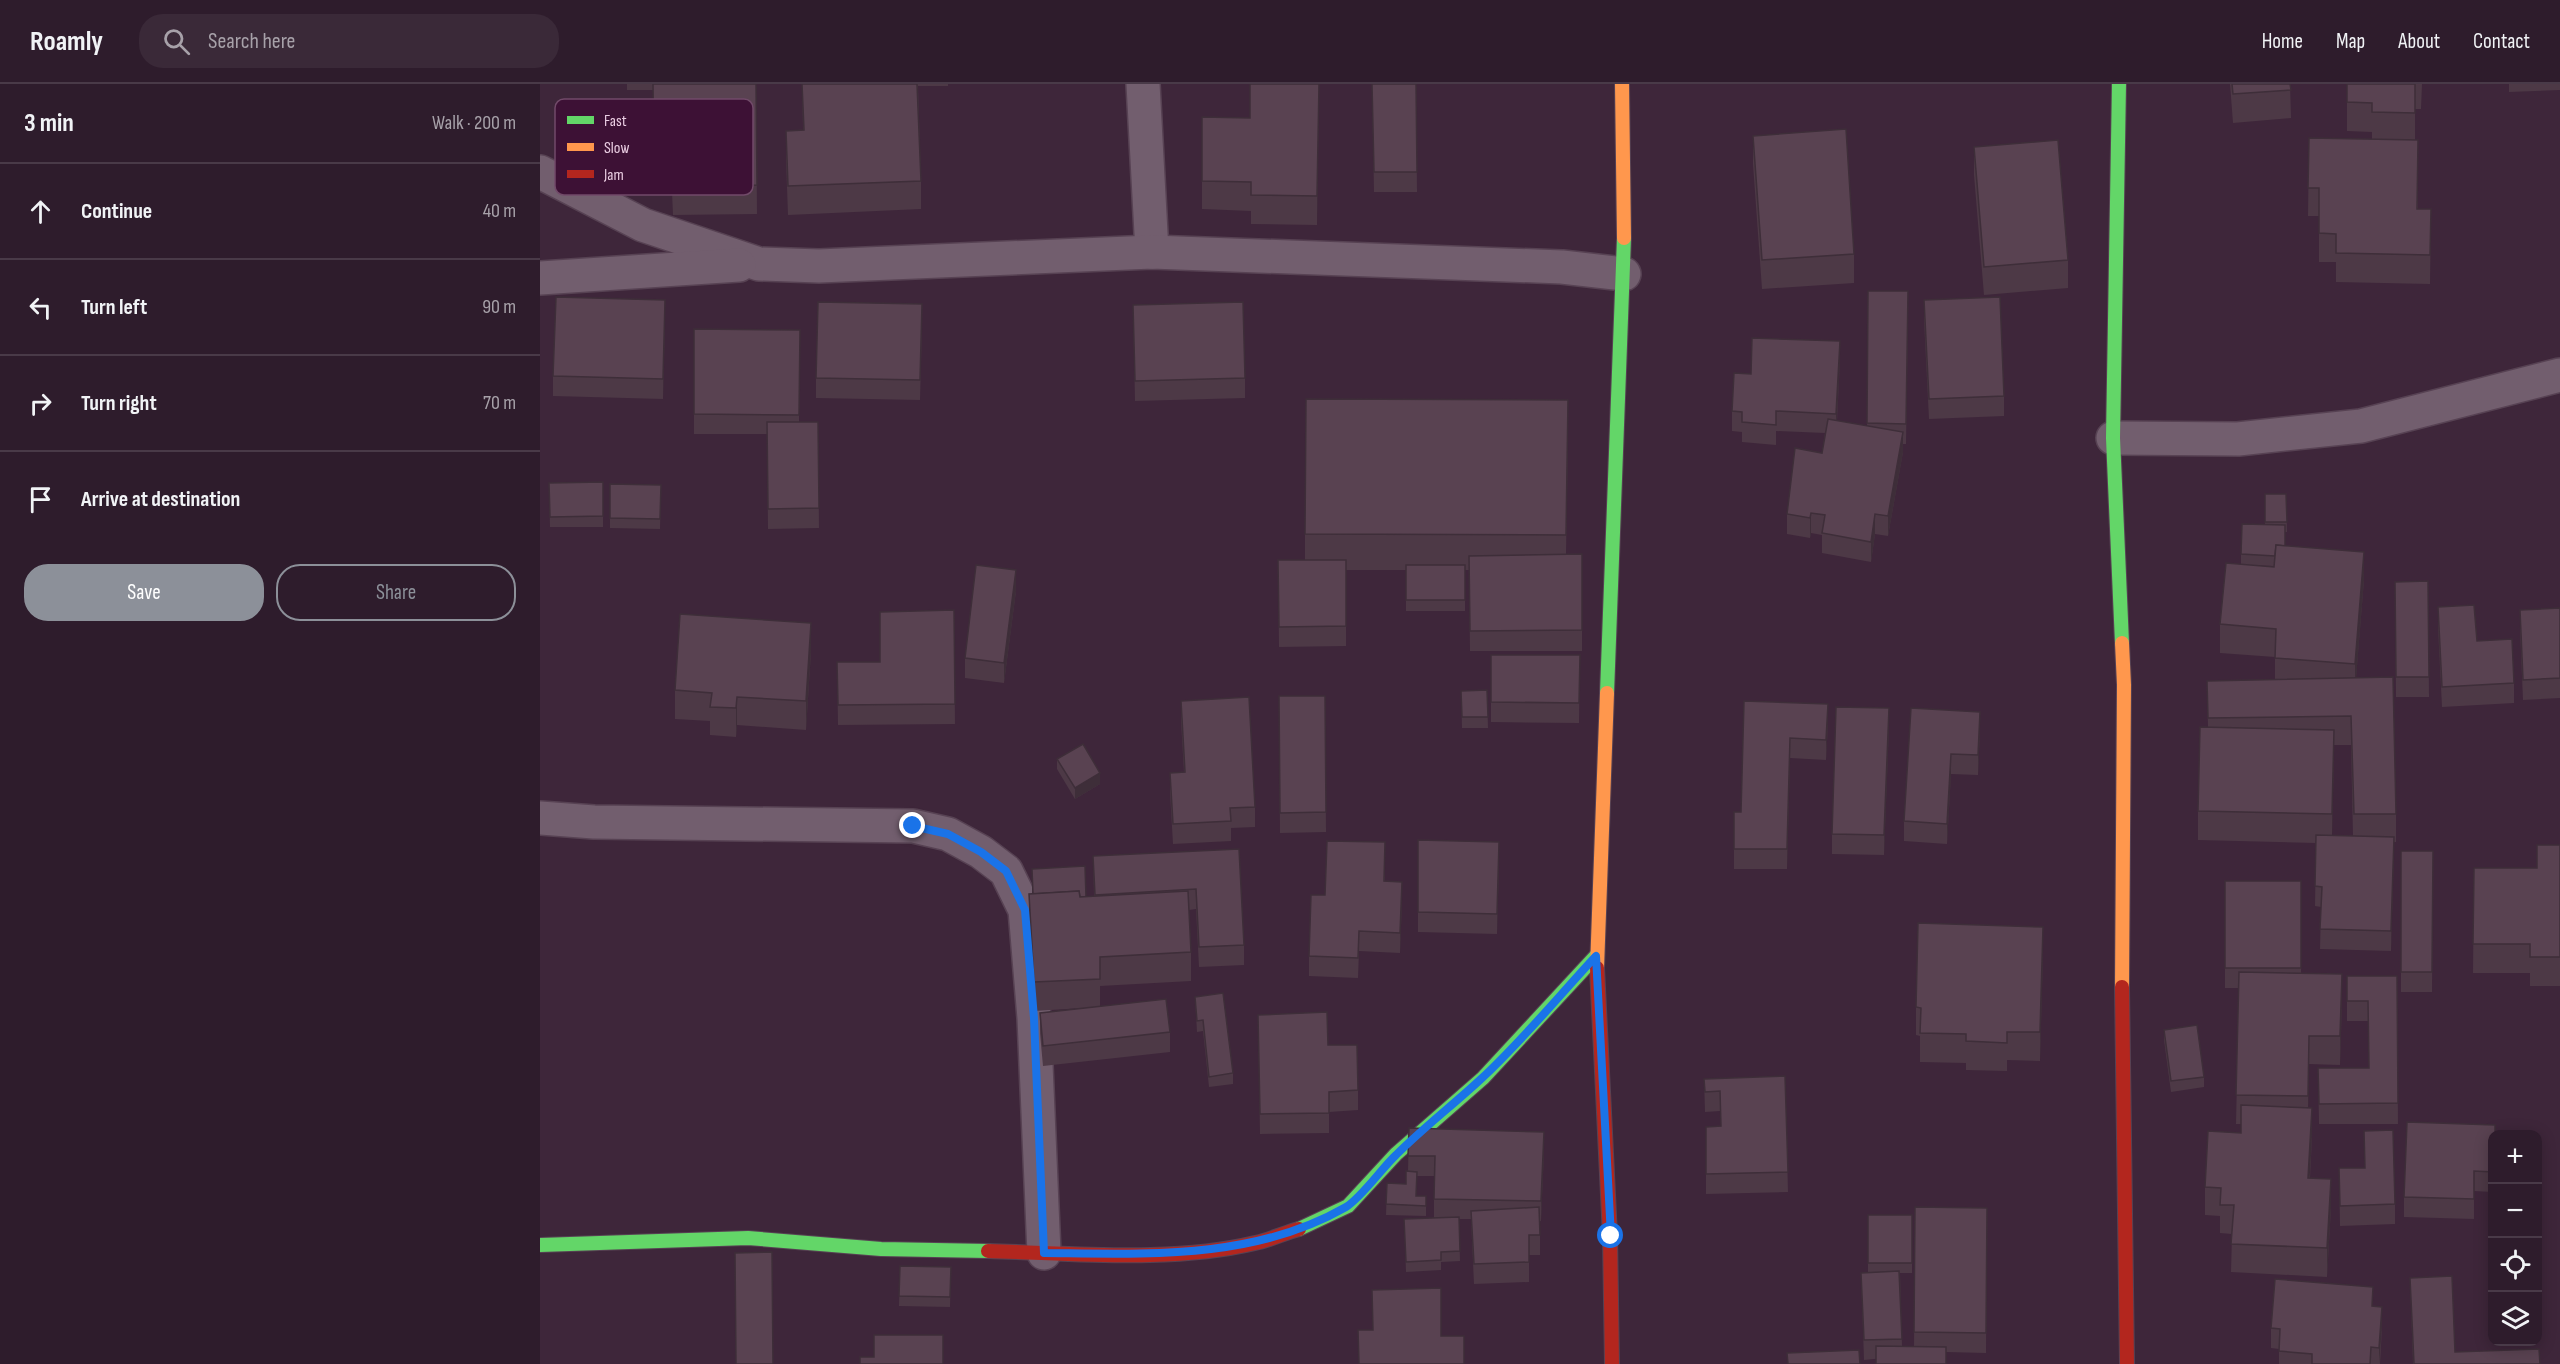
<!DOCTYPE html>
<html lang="en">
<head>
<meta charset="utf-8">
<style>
	body { margin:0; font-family:"Sofia Sans Condensed",sans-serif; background:#3a2938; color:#f1f3f6 }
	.controls { position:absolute; right:18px; bottom:18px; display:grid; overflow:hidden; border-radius:12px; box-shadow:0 3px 15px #0003 }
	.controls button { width:54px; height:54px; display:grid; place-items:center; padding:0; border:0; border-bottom:2px solid #493a48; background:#2e1c2c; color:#f1f3f6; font:30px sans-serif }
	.stop { position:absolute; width:18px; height:18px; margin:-14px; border:4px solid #1a73e8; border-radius:50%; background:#fff }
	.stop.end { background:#1a73e8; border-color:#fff; box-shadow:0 2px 6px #0008 }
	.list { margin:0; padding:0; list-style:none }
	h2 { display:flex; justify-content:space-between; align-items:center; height:78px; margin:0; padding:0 24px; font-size:26px }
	h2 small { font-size:20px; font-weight:400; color:#a7a1a9 }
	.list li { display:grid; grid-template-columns:39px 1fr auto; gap:18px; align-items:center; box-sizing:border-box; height:96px; padding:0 24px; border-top:2px solid #493a48 }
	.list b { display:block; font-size:22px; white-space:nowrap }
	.list em { font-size:20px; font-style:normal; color:#a7a1a9 }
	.actions { display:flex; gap:12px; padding:18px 24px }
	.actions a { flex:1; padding:14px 0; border:2px solid #8c9099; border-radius:24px; text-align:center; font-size:21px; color:#8c9099 }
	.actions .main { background:#8c9099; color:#fff }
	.icon { flex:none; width:33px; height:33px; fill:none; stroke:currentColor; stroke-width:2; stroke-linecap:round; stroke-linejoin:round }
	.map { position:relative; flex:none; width:2020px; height:1280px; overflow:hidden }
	header { display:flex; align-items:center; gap:36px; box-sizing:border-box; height:84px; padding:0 30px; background:#2e1c2c; border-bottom:2px solid #493a48 }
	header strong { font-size:28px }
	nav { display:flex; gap:33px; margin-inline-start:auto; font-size:21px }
	.search { width:420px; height:54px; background:#3a2938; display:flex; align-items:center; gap:15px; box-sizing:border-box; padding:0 21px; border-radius:24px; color:#a7a1a9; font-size:22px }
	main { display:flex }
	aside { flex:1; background:#2e1c2c }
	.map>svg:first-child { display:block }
</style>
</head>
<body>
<header>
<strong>Roamly</strong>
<div class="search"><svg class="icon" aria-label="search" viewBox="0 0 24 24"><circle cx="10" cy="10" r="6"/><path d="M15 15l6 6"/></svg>Search here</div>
<nav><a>Home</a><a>Map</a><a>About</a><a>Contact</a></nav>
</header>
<main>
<aside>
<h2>3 min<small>Walk · 200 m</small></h2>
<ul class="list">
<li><svg class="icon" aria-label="ahead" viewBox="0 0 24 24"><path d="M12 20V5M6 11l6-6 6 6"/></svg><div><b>Continue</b></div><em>40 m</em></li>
<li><svg class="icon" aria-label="left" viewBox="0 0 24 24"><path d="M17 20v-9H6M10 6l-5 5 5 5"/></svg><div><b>Turn left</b></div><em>90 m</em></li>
<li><svg class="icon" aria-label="right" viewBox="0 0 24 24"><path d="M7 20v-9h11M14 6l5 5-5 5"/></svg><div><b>Turn right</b></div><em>70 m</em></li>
<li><svg class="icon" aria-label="arrive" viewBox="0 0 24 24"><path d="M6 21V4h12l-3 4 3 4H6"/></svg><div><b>Arrive at destination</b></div></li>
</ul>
<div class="actions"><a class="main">Save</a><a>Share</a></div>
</aside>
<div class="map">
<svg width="2020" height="1280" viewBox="0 0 2020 1280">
	<rect width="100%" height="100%" fill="#3e263a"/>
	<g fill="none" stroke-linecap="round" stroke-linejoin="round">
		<g stroke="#574253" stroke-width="36">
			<g id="street">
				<polyline points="603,0 612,168"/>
				<polyline points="0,88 103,141 219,180 279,182 612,168 1022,183 1084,190"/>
				<polyline points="0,194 199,181"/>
				<polyline points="1573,354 1698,355 1821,342 2020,291"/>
				<polyline points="0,734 54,738 373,742 408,750 441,768 466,787 485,826 494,934 504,1169"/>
			</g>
		</g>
		<g stroke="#574253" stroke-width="16">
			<g id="fast">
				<polyline points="1579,0 1573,354 1582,559"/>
				<polyline points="1067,609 1084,154"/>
				<polyline points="759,1145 808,1122 856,1070 943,994 1056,872"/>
				<polyline points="0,1161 208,1154 341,1165 448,1167"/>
			</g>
		</g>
		<g stroke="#574253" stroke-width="16">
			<g id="slow">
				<polyline points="1082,0 1084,154"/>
				<polyline points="1057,884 1067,609"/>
				<polyline points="1582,903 1584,601 1582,559"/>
			</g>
		</g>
		<g stroke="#574253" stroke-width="16">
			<g id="jam">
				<polyline points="1057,884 1070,1152 1072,1280"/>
				<polyline points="1582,903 1587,1280"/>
				<path d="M448,1167C534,1169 631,1179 715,1159C730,1156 744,1149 759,1145"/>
			</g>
		</g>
		<use href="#street" stroke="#725e6e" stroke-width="33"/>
		<use href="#fast" stroke="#63d668" stroke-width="14"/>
		<use href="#slow" stroke="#ff974d" stroke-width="14"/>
		<use href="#jam" stroke="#b3261e" stroke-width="14"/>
	</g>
	<g fill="#4d3946" fill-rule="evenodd">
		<polygon points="87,0 216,0 217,130 133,131 132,108 114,108 113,6 87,6"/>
		<polygon points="262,0 408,0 408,2 378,2 381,97 381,125 248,131 246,76 246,47 263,46"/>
		<polygon points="779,0 777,141 711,140 711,127 662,125 662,33 710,34"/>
		<polygon points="832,0 876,0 877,108 834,108"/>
		<polygon points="1690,0 1750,0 1751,34 1693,39"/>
		<polygon points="1807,0 1882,0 1881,25 1875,25 1875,56 1878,125 1891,125 1890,200 1796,198 1796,178 1779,178 1779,132 1768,132 1769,54 1832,55 1832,48 1807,47"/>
		<polygon points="1969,0 2020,0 2020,6 1969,8"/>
		<polygon points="1213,52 1314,170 1314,199 1222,205 1213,80"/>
		<polygon points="1434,63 1528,176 1528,204 1444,211 1434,91"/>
		<polygon points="1328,207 1368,227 1366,360 1363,360 1363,368 1348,452 1335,450 1331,478 1282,469 1282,451 1271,449 1270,454 1247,450 1247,430 1282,369 1285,349 1236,347 1236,361 1202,358 1202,348 1192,347 1192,327 1211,290 1300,277 1297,337 1327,342"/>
		<polygon points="1384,216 1464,312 1464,332 1389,335 1384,236"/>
		<polygon points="593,221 705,294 705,314 595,317"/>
		<polygon points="125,236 123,315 13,312 13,292"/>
		<polygon points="382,240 380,316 276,314 276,294"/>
		<polygon points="154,245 260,246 259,338 278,338 279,444 228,445 227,350 154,350"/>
		<polygon points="1028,352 1026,470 1042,470 1042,567 930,567 929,486 925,486 925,527 866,527 866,486 806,486 806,562 739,563 738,476 765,476 765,450"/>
		<polygon points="63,398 63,443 10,443 9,399"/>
		<polygon points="70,400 121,401 120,445 70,444"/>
		<path d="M1725,410H1746L1747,448H1745V462L1824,496L1816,594L1856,730V758H1854L1851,867L1780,865L1781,823L1775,822L1776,759L1658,756V727L1668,643L1667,597L1735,596V573L1680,569V540L1701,481V470L1725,441ZM1705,481L1734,482V483ZM1794,661H1811L1813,752L1792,751Z"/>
		<polygon points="1888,497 1889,613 1856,613 1855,498"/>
		<polygon points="476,507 464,599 425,594 425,574"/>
		<polygon points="1898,523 1937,557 1974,599 1974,619 1902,623 1898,543"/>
		<polygon points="2020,524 2020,614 1983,616 1980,546 1980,526"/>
		<polygon points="414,526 415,640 298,641 297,578 340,578"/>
		<polygon points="271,568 266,646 197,641 196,653 170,651 170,637 135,635 135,606"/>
		<polygon points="951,571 1040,571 1039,639 951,638"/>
		<polygon points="947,606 948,644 922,644 921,607"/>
		<polygon points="739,612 785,612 786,748 740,749"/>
		<polygon points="641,617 715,723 715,743 691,744 691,757 633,760 630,709 630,689 644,688 641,637"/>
		<polygon points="1204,617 1288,640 1286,676 1250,674 1247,785 1194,785 1194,728 1201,728"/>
		<polygon points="1371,624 1440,648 1438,691 1411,690 1407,760 1364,757 1364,737"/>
		<polygon points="1349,644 1344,771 1292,770 1292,750"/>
		<polygon points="517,675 560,700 535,715 517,685"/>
		<polygon points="878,756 959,778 957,850 878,848"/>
		<polygon points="2020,761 2020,902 1990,902 1990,889 1933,889 1934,784 1997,784"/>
		<polygon points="699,765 704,861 704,881 659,883 656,825 649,826 651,868 651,897 560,902 560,922 630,948 630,968 503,982 500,949 500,929 543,924 494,927 489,838 489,810 492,810 492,785 546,813 554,812 553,772"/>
		<polygon points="1861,767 1893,767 1892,908 1861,908"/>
		<polygon points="845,778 845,797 862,818 860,869 819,867 818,894 769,892 769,872 785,811"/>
		<polygon points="1685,797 1761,797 1761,889 1802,919 1800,981 1769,980 1768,1024 1772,1053 1770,1094 1791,1124 1787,1193 1691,1188 1692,1150 1680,1149 1680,1132 1665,1131 1665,1103 1701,1049 1701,1040 1696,1040 1699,904 1685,904"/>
		<polygon points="1503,871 1500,977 1467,976 1467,987 1426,986 1426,979 1380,978 1380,952 1376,951 1376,923"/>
		<polygon points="1807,892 1857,892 1858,1040 1779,1040 1778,984 1829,984 1828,937 1807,937"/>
		<polygon points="655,913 693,989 693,1000 669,1003 663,947 657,948"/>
		<polygon points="718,931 788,961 818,1006 818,1026 789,1028 789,1049 720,1050"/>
		<polygon points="1624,946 1664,993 1664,1003 1631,1008 1624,956"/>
		<polygon points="1245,992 1248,1108 1166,1110 1166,1043 1181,1042 1180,1027 1165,1028 1164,995"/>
		<polygon points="869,1044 1004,1068 1001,1137 1000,1137 1000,1171 989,1171 989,1198 934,1200 931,1135 919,1135 920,1177 901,1178 901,1186 866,1188 864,1135 894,1134 894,1092 877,1092 876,1112 886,1112 886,1132 846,1131 847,1099 866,1100 868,1087"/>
		<polygon points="1953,1050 1953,1108 1934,1107 1934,1135 1864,1133 1864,1113"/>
		<polygon points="1799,1084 1824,1084 1855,1120 1855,1140 1800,1142"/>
		<polygon points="1375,1123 1447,1124 1446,1269 1406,1268 1324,1276 1321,1189 1328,1188 1328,1131 1372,1131 1372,1189 1360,1189 1362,1262 1374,1262"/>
		<polygon points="360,1182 411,1183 410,1223 359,1222"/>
		<polygon points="1870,1194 1915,1268 2000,1280 1873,1280"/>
		<polygon points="1833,1222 1842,1243 1840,1280 1739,1280 1739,1265 1731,1264 1731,1244"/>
	</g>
	<g fill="#3e2e39">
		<polygon points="779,0 777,141 777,112"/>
		<polygon points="125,216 125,236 123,315 123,295"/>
		<polygon points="1300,257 1300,277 1296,350 1296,330"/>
		<polygon points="1363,348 1363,368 1348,452 1348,432"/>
		<polygon points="1271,429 1271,449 1270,454 1270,434"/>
		<polygon points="1335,430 1335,450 1331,478 1331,458"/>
		<polygon points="1824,468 1824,496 1815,609 1815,580"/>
		<polygon points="476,486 476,507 464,599 464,579"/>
		<polygon points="271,539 271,568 266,646 266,617"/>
		<polygon points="197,613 197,641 196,653 196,624"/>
		<polygon points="1288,620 1288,640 1286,676 1286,656"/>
		<polygon points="1349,624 1349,644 1344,771 1344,751"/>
		<polygon points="1440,628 1440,648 1438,691 1438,671"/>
		<polygon points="1794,646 1794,675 1792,759 1792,730"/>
		<polygon points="1250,654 1250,674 1247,785 1247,765"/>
		<polygon points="1411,670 1411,690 1407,760 1407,740"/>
		<polygon points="560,689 560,700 535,715 535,704"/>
		<polygon points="1854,753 1854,773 1851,867 1851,847"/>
		<polygon points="959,758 959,778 957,850 957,830"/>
		<polygon points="862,798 862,818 860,869 860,849"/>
		<polygon points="1503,843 1503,871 1500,977 1500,948"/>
		<polygon points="1802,890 1802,919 1800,981 1800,952"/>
		<polygon points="1769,952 1769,980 1768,1041 1768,1012"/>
		<polygon points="1772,1024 1772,1053 1768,1123 1768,1094"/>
		<polygon points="1004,1048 1004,1068 1001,1137 1001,1117"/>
		<polygon points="1791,1095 1791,1124 1787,1193 1787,1164"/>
		<polygon points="1842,1223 1842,1243 1839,1280 1839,1264"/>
	</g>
	<g fill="#594251" stroke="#3e2e39" stroke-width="1.5">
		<polygon points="113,0 216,0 217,101 133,102 132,79 114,79"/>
		<polygon points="262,0 377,0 381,97 248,102 246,47 264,46"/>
		<polygon points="710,0 779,0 777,112 711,111 711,98 662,97 662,33 710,34"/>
		<polygon points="832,0 876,0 877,88 834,88"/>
		<polygon points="1692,0 1750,0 1751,6 1693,10"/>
		<polygon points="1807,0 1875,0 1875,29 1832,28 1832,19 1807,18"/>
		<polygon points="1306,45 1314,170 1222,176 1213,52"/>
		<polygon points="1769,54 1878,56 1877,125 1891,125 1890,171 1796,169 1796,150 1779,149 1779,104 1768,104"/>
		<polygon points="1518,56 1528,176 1444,183 1434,63"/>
		<polygon points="1328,207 1368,207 1366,340 1327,339"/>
		<polygon points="16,213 125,216 123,295 13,292"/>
		<polygon points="1460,213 1464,312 1389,315 1384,216"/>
		<polygon points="278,218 382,220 380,296 276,294"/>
		<polygon points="703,218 705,294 595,297 593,221"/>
		<polygon points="154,245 260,246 259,331 154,330"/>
		<polygon points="1212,254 1300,257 1296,330 1236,327 1236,341 1202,338 1202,328 1192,327 1194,289 1211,290"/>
		<polygon points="766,315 1028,316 1026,451 765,450"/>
		<polygon points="1288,335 1363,348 1348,432 1335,430 1331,458 1282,449 1285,431 1271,429 1270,434 1247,430 1255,364 1282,369"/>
		<polygon points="227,338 278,338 279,424 228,425"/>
		<polygon points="63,398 63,432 10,433 9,399"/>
		<polygon points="70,400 121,401 120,435 70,434"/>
		<polygon points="1725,410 1746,410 1747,438 1725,438"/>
		<polygon points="1702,440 1745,441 1745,462 1736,461 1735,472 1701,470"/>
		<polygon points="1736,461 1824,468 1815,580 1735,574 1736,545 1680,540 1686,479 1734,483"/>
		<polygon points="1042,470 1042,546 930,547 929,472"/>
		<polygon points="738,476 806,476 806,542 739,543"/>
		<polygon points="436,481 476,486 464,579 425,574"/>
		<rect x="866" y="481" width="59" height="35"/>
		<polygon points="1888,497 1889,593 1856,593 1855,498"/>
		<polygon points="1934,521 1937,557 1972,555 1974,599 1902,603 1898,523"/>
		<polygon points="2020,524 2020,594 1983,596 1980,526"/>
		<polygon points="414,526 415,620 298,621 297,578 340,578 340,528"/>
		<polygon points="140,530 271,539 266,617 197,613 196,624 170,623 172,609 135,606"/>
		<polygon points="951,571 1040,571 1039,619 951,618"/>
		<polygon points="1853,593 1856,730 1814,730 1811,632 1668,634 1667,597"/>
		<polygon points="947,606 948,633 922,633 921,607"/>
		<polygon points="739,612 785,612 786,728 740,729"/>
		<polygon points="709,613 715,723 690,724 691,737 633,740 630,689 645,688 641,617"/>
		<polygon points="1204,617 1288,620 1286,656 1250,654 1247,765 1194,765 1194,728 1201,728"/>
		<polygon points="1296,623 1349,624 1344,751 1292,750"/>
		<polygon points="1371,624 1440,628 1438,671 1411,670 1407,740 1364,737"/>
		<polygon points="1660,643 1794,646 1792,730 1658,727"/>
		<polygon points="543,660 560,689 535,704 517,675"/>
		<polygon points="1776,751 1854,753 1851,847 1780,845 1782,803 1775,802"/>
		<polygon points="878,756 959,758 957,830 878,828"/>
		<polygon points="787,757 845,758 844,797 862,798 860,849 819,847 818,874 769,872 771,811 785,811"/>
		<polygon points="1997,761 2020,761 2020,873 1990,873 1990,860 1933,860 1934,784 1997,784"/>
		<polygon points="699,765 704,861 659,863 656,805 555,811 553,772"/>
		<polygon points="1861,767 1893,767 1892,888 1861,888"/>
		<polygon points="545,782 546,813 540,813 539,807 493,810 492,785"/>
		<rect x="1685" y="797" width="76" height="87"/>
		<polygon points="539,807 540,813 648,807 651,868 560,873 560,895 494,898 489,810"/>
		<polygon points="1378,839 1503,843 1500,948 1467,948 1467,959 1426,957 1426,950 1380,949 1381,924 1376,923"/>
		<polygon points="1699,888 1802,890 1800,952 1769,952 1768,1012 1696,1011"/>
		<polygon points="1807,892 1857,892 1858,1019 1779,1020 1778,984 1829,984 1828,917 1807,917"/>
		<polygon points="683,909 693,989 669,993 663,936 657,937 655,913"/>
		<polygon points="626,915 630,948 503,962 500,929"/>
		<polygon points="787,928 788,961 817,961 818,1006 789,1008 789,1029 720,1030 718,931"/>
		<polygon points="1657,941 1664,993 1631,997 1624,946"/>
		<polygon points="1245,992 1248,1088 1166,1090 1166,1043 1181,1042 1180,1007 1165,1008 1164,995"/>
		<polygon points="1701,1021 1772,1024 1768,1094 1791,1095 1787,1164 1691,1160 1694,1121 1680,1121 1681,1104 1665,1103 1668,1047 1701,1049"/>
		<polygon points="1867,1038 1955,1041 1955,1050 1953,1050 1953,1088 1934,1087 1934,1115 1864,1113"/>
		<polygon points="869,1044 1004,1048 1001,1117 894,1115 895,1072 868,1072"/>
		<polygon points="1853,1046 1855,1120 1800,1122 1799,1084 1825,1084 1824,1047"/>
		<polygon points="866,1087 877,1088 876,1112 886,1112 886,1122 846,1120 847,1099 866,1100"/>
		<polygon points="999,1123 1000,1151 989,1151 989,1178 934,1180 931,1127"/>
		<polygon points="1375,1123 1447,1124 1446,1249 1374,1248"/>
		<rect x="1328" y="1131" width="44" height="48"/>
		<polygon points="919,1133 920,1167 901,1168 901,1176 866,1178 864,1135"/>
		<polygon points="232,1168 233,1280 196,1280 195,1169"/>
		<polygon points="360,1182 411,1183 410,1213 359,1212"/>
		<polygon points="1359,1187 1362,1255 1324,1256 1321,1189"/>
		<polygon points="1912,1192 1915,1268 1999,1265 2000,1280 1874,1280 1870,1194"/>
		<polygon points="1735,1195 1833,1203 1832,1222 1842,1223 1839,1264 1831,1263 1830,1280 1772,1280 1772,1270 1739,1267 1740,1245 1731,1244"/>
		<polygon points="901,1204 901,1252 924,1252 924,1280 819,1280 818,1246 833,1246 832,1206"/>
		<polygon points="334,1251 403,1251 403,1280 320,1280 320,1273 334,1273"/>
		<polygon points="1336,1262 1406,1263 1406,1280 1336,1280"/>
		<polygon points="1319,1266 1320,1280 1248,1280 1247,1269"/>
	</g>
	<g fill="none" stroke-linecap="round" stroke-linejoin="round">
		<path stroke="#1a73e8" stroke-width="8" d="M373,742L408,750L441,768L466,787L485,826L494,934L504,1169C607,1170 714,1176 806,1123C821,1114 842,1084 856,1071C883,1044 913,1021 941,995C982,957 1018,913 1056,872L1071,1152"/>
	</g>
	<rect x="15" y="15" width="198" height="96" rx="9" fill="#3d1135" stroke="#714a69" stroke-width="1.5"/>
	<rect x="27" y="32" width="27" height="8" fill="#63d668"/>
	<rect x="27" y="59" width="27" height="8" fill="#ff974d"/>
	<rect x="27" y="86" width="27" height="8" fill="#b3261e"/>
	<g font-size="16" fill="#ebcee3">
		<text x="64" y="42">Fast</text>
		<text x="64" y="69">Slow</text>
		<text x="64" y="96">Jam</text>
	</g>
</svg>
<div class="controls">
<button>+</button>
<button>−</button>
<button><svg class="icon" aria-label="locate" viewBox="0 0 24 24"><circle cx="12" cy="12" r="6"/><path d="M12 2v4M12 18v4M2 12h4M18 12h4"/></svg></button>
<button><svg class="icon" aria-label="layers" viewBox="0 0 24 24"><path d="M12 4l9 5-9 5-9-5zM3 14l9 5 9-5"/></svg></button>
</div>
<div class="stop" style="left:1071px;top:1152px"></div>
<div class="stop end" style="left:373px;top:742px"></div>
</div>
</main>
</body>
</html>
